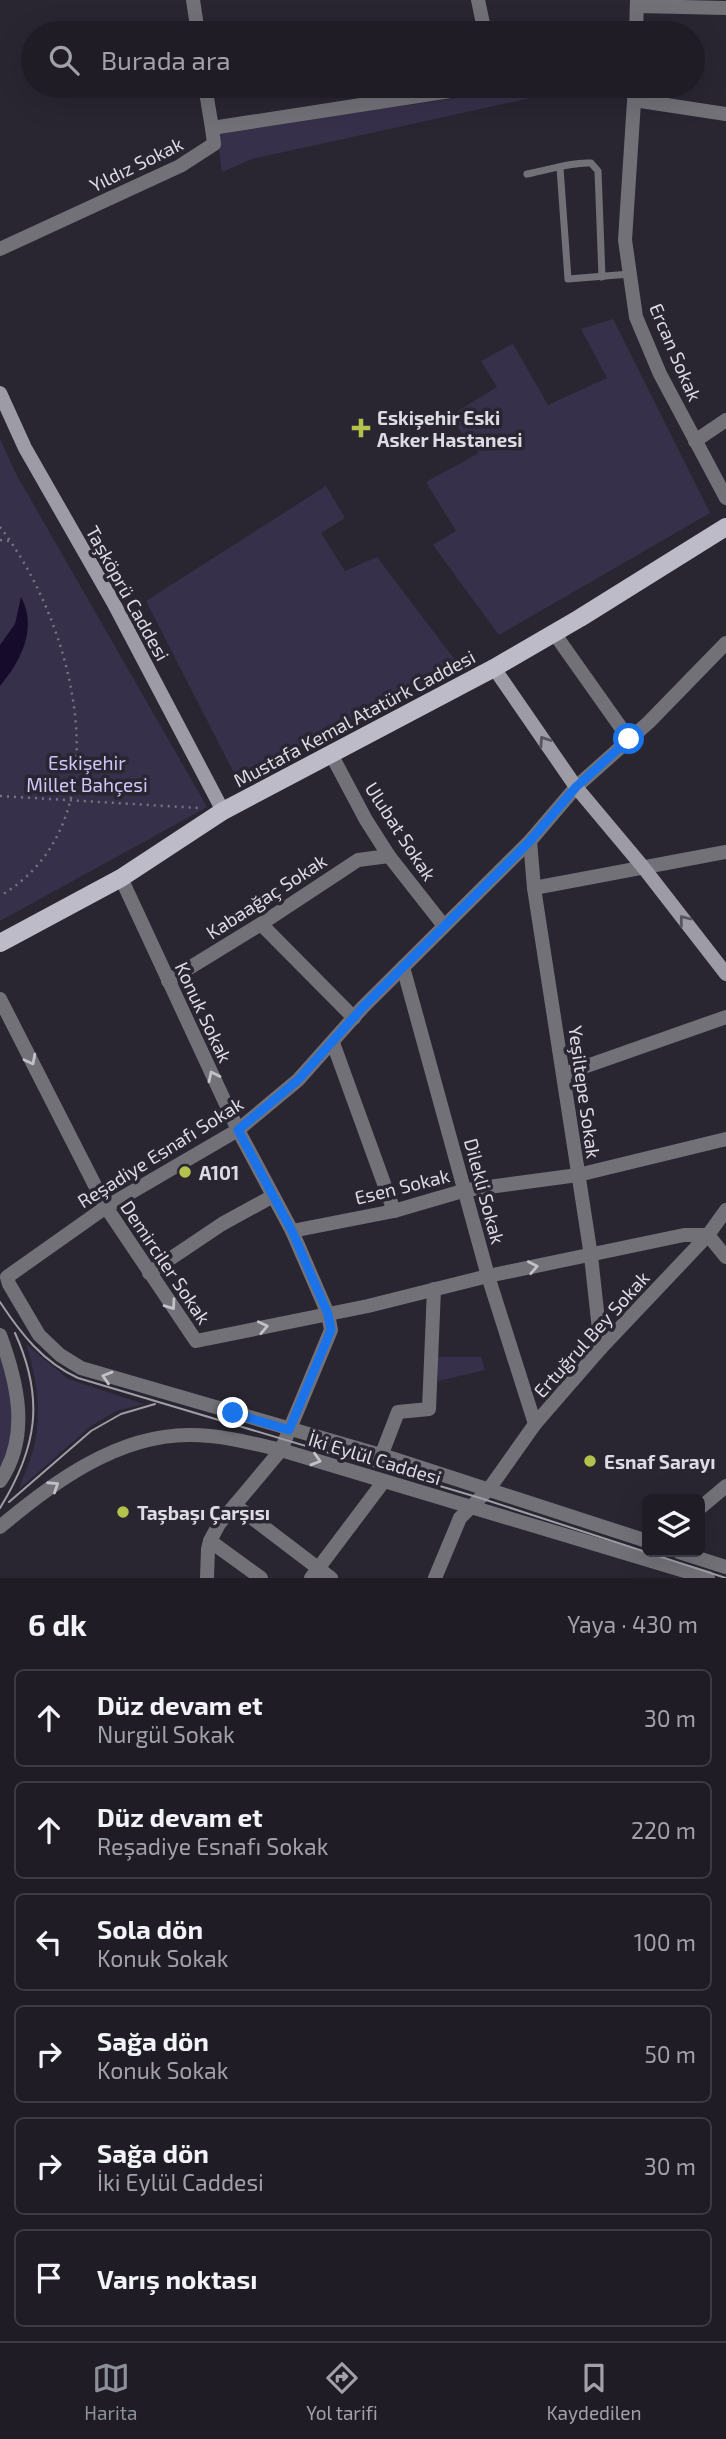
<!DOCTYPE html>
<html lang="tr">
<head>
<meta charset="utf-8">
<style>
	body { margin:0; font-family:"Exo 2",sans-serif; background:#27252e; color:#f1f3f6 }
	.controls { position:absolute; right:21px; bottom:21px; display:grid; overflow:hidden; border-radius:10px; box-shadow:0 7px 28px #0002 }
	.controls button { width:63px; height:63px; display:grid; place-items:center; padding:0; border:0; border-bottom:2px solid #3c3a43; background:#1f1c26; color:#f1f3f6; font:35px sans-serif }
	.stop { position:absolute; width:21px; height:21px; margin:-16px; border:5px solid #1a73e8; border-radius:50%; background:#fff }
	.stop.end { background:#1a73e8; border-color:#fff; box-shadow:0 2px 7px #0008 }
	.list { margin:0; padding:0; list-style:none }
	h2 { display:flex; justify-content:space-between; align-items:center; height:91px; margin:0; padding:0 28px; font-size:30px }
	h2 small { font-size:23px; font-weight:400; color:#a1a1a7 }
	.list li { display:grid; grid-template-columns:46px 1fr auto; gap:21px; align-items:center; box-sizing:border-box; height:98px; margin:0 14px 14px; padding:0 14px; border:2px solid #3c3a43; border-radius:10px }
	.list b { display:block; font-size:26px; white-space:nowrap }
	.list p { margin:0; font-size:23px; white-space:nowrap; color:#a1a1a7 }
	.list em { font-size:23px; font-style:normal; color:#a1a1a7 }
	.icon { flex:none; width:38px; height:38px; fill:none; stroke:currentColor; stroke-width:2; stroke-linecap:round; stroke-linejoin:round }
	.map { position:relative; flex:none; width:726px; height:1578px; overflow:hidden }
	.search { position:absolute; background:#1f1c26; box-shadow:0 7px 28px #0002; left:21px; right:21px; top:21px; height:77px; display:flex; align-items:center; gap:18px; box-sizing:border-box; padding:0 24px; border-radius:38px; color:#a1a1a7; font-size:26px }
	.sheet { height:763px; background:#1f1c26 }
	nav { display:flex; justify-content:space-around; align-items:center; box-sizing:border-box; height:98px; border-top:2px solid #3c3a43; background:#1f1c26; font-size:19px; color:#a1a1a7 }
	nav a { display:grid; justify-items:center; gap:4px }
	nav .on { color:#8c9099 }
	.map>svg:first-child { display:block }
</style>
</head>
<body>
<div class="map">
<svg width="726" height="1578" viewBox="0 0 726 1578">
	<rect width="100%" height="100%" fill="#292632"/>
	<g fill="#37304b">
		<polygon points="543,86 586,86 252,159 222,172 217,132"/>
		<polygon points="613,319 710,513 499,635 433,545 456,531 426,482 479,453 448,417 497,387 481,361 513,344 548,405 607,378 581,329"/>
		<polygon points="0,439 16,474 207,807 0,921"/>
		<polygon points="326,486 345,518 321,533 345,571 377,557 458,664 238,781 146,601"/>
		<path d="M26,1344L68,1379L144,1404L116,1411L91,1426L19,1489C24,1474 32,1458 35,1442C42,1408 36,1376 26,1344Z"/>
		<polygon points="0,1351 14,1396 12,1436 0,1471"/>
		<polygon points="436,1357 481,1357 485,1370 438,1381"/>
	</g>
	<path fill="#160b2b" d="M21,597C38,628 21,661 0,686V645L15,624Z"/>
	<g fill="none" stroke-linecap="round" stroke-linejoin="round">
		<g stroke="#77757f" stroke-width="2.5" stroke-dasharray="2 5" stroke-linecap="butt">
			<path d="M0,527C73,621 128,821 0,896"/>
			<polyline points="0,540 10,541"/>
			<polyline points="0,796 199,808"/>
		</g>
		<g stroke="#727178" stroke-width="7">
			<polyline points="560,168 568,279 630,274"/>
			<path d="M527,174C549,170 570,162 591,163L598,171L602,277"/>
		</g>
		<g stroke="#727178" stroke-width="14">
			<polyline points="193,0 198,33"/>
			<polyline points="478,0 485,33"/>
			<polyline points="638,6 726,8"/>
			<polyline points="636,33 637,0"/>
			<polyline points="205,86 212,128"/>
			<polyline points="635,86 625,240 636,317 660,374 726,498"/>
			<polyline points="634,100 726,114"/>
			<polyline points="0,249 180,166 214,144 212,128 483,86"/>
			<polyline points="695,441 726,420"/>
			<polyline points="554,633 629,739"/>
			<polyline points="331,754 366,820 389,856 444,926"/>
			<polyline points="530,841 534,888 591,1256 601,1348"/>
			<polyline points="121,878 238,1130 292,1231 328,1314 331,1330 281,1450 219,1524 210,1541 208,1549 207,1578"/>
			<polyline points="534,888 726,852"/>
			<polyline points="261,924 354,1018"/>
			<polyline points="403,967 488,1276 535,1424"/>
			<polyline points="168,981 261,924 358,860 389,856"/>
			<polyline points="0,999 106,1207 196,1341 368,1306 488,1276 684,1235 708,1235"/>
			<polyline points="333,1043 394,1211"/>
			<polyline points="564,1074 726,1017"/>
			<polyline points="292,1231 394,1211 466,1190 578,1175 726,1139"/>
			<polyline points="708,1235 726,1257"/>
			<polyline points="149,1273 222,1224 273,1196"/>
			<path d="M0,1335C17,1381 31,1436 0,1481"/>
			<polyline points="381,1456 398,1412 429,1409 434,1289"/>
			<polyline points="235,1505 331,1578"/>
			<polyline points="700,1508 726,1486"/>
			<path d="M0,1527C52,1483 118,1434 191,1435C222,1435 251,1443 281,1450L708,1578"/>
			<polyline points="210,1541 261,1578"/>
			<polyline points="647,1541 391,1458 81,1368 60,1355 39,1335 9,1284 7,1277 106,1207 238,1130 298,1080 363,1007 530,841 576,787 649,722 726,643"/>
			<polyline points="679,1552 726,1567"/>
			<polyline points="311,1578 384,1481"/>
			<polyline points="435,1578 460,1518 489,1489 535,1424 601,1348 708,1235 726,1210"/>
		</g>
		<g stroke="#9d9ba5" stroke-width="14">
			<polyline points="0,393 25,448 113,602 223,811"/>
			<polyline points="494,668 576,787 643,867 726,974"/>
		</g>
		<polyline stroke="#bebbc9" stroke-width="18" points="0,943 121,878 223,811 494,668 580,618 726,527"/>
		<g stroke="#9f9da6" stroke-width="2">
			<path d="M0,1302C21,1334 43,1362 78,1378L480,1498L726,1578"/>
			<polyline points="9,1502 91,1431 121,1414 155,1404"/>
			<path d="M0,1508C37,1448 45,1399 15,1333"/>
		</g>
	</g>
	<defs><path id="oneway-chevron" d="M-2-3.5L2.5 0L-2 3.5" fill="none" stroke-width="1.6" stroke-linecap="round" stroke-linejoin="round" transform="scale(1.75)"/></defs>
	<g stroke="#575560">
		<use href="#oneway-chevron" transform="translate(544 741) rotate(-124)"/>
		<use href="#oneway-chevron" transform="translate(684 920) rotate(-128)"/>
	</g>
	<g stroke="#c2c0c8">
		<use href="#oneway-chevron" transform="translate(31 1060) rotate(63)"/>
		<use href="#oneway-chevron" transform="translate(213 1076) rotate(-115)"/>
		<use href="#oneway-chevron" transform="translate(533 1267) rotate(-11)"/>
		<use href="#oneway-chevron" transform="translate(171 1305) rotate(55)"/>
		<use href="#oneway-chevron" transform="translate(263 1327) rotate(-12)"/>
		<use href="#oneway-chevron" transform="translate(107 1377) rotate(-163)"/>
		<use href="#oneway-chevron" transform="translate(316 1460) rotate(17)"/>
		<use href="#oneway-chevron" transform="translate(54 1486) rotate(-33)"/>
	</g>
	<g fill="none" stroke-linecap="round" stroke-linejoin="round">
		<polyline stroke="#1a73e8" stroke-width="9" points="233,1413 289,1430 331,1330 328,1314 292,1231 238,1130 298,1080 363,1007 530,841 576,787 629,739"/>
	</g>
	<g fill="#b3c24b" stroke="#292632" stroke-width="2.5">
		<path d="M357.5 417.5h7v7h7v7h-7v7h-7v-7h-7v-7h7z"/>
		<circle cx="185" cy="1172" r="7"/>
		<circle cx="590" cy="1461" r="7"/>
		<circle cx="123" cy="1512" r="7"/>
	</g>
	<g text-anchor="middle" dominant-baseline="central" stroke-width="7" stroke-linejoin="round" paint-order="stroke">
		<g font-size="19" fill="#dcdae2" stroke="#292632">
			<text transform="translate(136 164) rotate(-26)">Yıldız Sokak</text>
			<text transform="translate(676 352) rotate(67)">Ercan Sokak</text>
			<text transform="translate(128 593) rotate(61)">Taşköprü Caddesi</text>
			<text transform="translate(354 718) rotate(-28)">Mustafa Kemal Atatürk Caddesi</text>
			<text transform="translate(401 831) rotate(57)">Ulubat Sokak</text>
			<text transform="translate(266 896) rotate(-33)">Kabaağaç Sokak</text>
			<text transform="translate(204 1012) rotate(65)">Konuk Sokak</text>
			<text transform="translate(585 1092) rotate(82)">Yeşiltepe Sokak</text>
			<text transform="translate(160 1152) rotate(-32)">Reşadiye Esnafı Sokak</text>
			<text transform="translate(402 1186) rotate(-14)">Esen Sokak</text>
			<text transform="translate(485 1191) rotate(75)">Dilekli Sokak</text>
			<text transform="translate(166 1262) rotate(56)">Demirciler Sokak</text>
			<text transform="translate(591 1334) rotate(-48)">Ertuğrul Bey Sokak</text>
			<text transform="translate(375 1458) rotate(17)">İki Eylül Caddesi</text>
		</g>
		<g font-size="19" font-weight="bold" fill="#dcdae2" stroke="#292632" text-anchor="start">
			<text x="377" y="417">Eskişehir Eski<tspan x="377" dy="22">Asker Hastanesi</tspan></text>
			<text x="199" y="1172">A101</text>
			<text x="604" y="1461">Esnaf Sarayı</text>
			<text x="137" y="1512">Taşbaşı Çarşısı</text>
		</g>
		<g font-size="19" fill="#d1c4f9" stroke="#292632">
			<text x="87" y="762">Eskişehir<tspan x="87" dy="22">Millet Bahçesi</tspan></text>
		</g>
	</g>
</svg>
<div class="controls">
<button><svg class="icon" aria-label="layers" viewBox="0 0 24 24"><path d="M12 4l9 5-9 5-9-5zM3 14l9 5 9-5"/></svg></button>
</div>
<div class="stop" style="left:629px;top:739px"></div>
<div class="stop end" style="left:233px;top:1413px"></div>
<div class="search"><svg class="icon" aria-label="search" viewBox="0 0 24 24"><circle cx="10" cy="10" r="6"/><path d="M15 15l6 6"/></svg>Burada ara</div>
</div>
<section class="sheet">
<h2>6 dk<small>Yaya · 430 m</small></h2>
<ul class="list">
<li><svg class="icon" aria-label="ahead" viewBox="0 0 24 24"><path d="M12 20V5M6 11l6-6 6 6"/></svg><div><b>Düz devam et</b><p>Nurgül Sokak</p></div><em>30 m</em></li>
<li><svg class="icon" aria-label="ahead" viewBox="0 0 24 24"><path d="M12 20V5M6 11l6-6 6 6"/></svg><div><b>Düz devam et</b><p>Reşadiye Esnafı Sokak</p></div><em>220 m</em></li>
<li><svg class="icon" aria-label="left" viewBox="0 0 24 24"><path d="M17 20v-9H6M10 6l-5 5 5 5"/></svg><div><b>Sola dön</b><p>Konuk Sokak</p></div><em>100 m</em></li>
<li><svg class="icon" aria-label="right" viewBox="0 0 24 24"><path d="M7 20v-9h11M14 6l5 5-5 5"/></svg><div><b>Sağa dön</b><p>Konuk Sokak</p></div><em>50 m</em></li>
<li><svg class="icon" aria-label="right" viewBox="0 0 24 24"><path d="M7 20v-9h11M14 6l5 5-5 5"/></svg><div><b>Sağa dön</b><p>İki Eylül Caddesi</p></div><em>30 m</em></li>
<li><svg class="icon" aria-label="arrive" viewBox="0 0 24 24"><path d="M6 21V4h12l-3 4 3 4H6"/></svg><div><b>Varış noktası</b></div></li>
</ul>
</section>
<nav>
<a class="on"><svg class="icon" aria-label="map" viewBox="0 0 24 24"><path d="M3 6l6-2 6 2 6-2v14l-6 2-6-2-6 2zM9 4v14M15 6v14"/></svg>Harita</a>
<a><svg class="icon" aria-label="directions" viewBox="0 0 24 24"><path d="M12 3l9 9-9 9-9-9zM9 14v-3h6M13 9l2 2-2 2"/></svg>Yol tarifi</a>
<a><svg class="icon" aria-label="saved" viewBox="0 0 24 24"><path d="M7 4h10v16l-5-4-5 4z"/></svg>Kaydedilen</a>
</nav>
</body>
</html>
